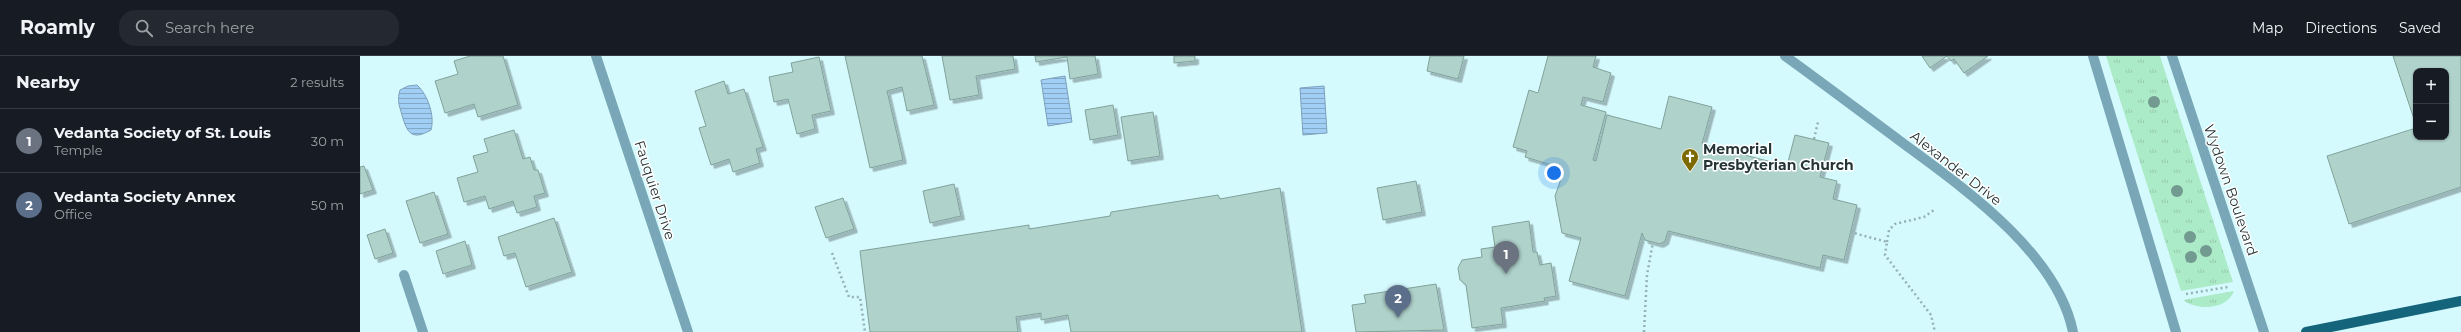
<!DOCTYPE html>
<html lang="en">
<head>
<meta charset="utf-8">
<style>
	body { margin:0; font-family:Montserrat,sans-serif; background:#242831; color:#f1f3f6 }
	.controls { position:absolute; right:12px; top:12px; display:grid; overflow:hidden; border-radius:8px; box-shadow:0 1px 3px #0004 }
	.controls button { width:36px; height:36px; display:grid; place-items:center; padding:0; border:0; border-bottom:1px solid #363941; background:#171b24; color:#f1f3f6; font:20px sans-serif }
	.you { position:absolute; left:1194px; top:117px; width:14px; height:14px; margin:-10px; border:3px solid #fff; border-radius:50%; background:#1a73e8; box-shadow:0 0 0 6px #1a73e833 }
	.badge { display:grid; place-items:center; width:26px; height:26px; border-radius:50%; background:#7c6900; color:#fff; font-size:13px; font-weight:700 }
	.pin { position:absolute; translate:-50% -33px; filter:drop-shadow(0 1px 2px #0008) }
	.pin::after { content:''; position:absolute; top:21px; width:14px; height:12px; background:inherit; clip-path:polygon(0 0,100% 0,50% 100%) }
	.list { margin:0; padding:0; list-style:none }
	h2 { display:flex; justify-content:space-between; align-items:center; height:52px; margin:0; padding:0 16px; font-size:17px }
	h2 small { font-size:13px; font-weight:400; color:#9ea1a6 }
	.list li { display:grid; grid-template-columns:26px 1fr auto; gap:12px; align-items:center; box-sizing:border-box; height:64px; padding:0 16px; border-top:1px solid #363941 }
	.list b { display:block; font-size:15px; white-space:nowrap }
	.list p { margin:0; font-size:13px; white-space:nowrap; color:#9ea1a6 }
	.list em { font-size:13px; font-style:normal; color:#9ea1a6 }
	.icon { flex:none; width:22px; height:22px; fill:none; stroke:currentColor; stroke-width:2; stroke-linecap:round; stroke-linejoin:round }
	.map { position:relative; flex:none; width:2101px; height:276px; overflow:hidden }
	header { display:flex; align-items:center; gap:24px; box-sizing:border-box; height:56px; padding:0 20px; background:#171b24; border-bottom:1px solid #363941 }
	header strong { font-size:19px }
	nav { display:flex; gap:22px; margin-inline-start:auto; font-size:14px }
	.search { width:280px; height:36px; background:#242831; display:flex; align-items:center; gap:10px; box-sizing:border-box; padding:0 14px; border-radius:16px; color:#9ea1a6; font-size:15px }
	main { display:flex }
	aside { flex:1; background:#171b24 }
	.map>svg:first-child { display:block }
</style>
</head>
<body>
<header>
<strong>Roamly</strong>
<div class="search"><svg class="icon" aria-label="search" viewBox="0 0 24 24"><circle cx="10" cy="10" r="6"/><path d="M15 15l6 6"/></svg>Search here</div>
<nav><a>Map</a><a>Directions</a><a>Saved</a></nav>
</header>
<main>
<aside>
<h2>Nearby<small>2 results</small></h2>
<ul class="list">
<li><span class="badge" style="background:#6b7280">1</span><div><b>Vedanta Society of St. Louis</b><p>Temple</p></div><em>30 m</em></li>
<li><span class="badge" style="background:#5c6f8a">2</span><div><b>Vedanta Society Annex</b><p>Office</p></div><em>50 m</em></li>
</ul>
</aside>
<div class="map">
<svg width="2101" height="276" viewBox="0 0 2101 276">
	<defs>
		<pattern id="grass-tufts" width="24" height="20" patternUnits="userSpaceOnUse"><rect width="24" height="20" fill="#acebc8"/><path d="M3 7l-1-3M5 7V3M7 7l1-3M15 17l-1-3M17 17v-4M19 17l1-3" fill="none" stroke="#94caac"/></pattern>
		<pattern id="water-rules" width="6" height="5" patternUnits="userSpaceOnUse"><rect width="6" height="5" fill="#a1cef4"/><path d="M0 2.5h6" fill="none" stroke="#83a8c6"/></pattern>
		<filter id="shadow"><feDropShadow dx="3.5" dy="3.5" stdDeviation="0" flood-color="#0004"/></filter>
	</defs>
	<rect width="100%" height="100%" fill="#d5fafd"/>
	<g fill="url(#grass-tufts)">
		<polygon points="1746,0 1800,0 1873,226 1821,235"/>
		<path d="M1874,235C1867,254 1837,255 1823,244Z"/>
	</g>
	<g fill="url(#water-rules)" stroke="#7ca0bb">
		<polygon points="705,20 712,66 688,70 681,24"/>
		<path d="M57,29C68,39 75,60 71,74C52,85 47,77 42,59C39,49 37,44 40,34L48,30Z"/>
		<polygon points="964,30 967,77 943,79 940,32"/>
	</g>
	<g fill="#afd2cb" stroke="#80a29b" filter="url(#shadow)">
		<polygon points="110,0 143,0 158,49 118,61 114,48 85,57 75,25 98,18 94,5"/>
		<polygon points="485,0 562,0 574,49 547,55 542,31 527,35 543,104 510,112"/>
		<polygon points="582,0 653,0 655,13 616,20 619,39 590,44"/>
		<polygon points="675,0 735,0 738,18 710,23 707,1 676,6"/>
		<polygon points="814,0 835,0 835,5 814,7"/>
		<polygon points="1070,0 1104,0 1098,23 1067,15"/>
		<polygon points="1188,0 1236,0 1233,11 1251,17 1243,46 1223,41 1221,49 1246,56 1233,104 1236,105 1247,59 1301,73 1309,40 1352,51 1342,88 1427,110 1435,79 1469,87 1460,121 1477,125 1473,143 1497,149 1484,204 1463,199 1460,212 1308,175 1305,185 1300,188 1285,184 1282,177 1265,240 1209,225 1221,182 1202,177 1195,140 1201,123 1196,121 1199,111 1165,101 1167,95 1153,91 1169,34 1178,37"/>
		<polygon points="1562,0 1587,0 1570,12"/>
		<polygon points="1587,0 1628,0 1604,17 1594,3 1591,5"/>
		<polygon points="2033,0 2101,0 2101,131 1989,168 1967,100 2056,72 2056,81 2086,81 2086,15 2056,15 2056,69"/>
		<polygon points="459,1 471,55 452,59 455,73 437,78 428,43 414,46 409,21 433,16 431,7"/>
		<polygon points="364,25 368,38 384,33 403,91 396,93 400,107 373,116 369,103 351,109 339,72 346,70 335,35"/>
		<polygon points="753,49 758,79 730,84 725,54"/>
		<polygon points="793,56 800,100 768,105 761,61"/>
		<polygon points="154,74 163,103 170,101 174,114 178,114 185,137 174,140 177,151 157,157 153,145 129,153 125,140 104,146 97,122 118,116 113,100 128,96 124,83"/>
		<polygon points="4,110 13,134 0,138 0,111"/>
		<polygon points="1056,125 1062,156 1023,164 1017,132"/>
		<polygon points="594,128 601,160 570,167 563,135"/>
		<polygon points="920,132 942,276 711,276 708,259 681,264 681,257 656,261 658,276 510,276 500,195 669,169 669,173 750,160 751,156 858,139 860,143"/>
		<polygon points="74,136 88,178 60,187 46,145"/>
		<polygon points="483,142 494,173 466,182 455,151"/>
		<polygon points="194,162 212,216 166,231 155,197 144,200 138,181"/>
		<polygon points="1169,165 1173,196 1177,196 1180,209 1191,207 1196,240 1184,242 1185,245 1141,252 1143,268 1112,272 1106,229 1100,224 1098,212 1102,204 1122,201 1121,193 1135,191 1132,171"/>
		<polygon points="25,173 33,197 15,203 7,179"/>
		<polygon points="105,185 112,209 83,218 76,195"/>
		<polygon points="1076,228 1084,274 996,276 992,249 1006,247 1004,239"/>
	</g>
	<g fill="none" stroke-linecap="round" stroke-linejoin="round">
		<g stroke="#94b1b3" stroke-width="2.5" stroke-dasharray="2 3" stroke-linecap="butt">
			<polyline points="1454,83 1458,66"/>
			<polyline points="1490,176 1527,186 1525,199 1571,259 1575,276"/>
			<polyline points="1527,186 1529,174 1535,168 1564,161 1574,154"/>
			<polyline points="472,197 489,241 500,241 505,276"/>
			<polyline points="1826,238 1868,231"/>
			<polyline points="1284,276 1287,219 1293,186"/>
		</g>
		<g stroke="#7aa7b7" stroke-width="10">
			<polyline points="236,0 328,276"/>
			<path d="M1425,0C1464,28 1502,57 1540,85C1602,131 1697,196 1713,276"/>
			<polyline points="1733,0 1816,276"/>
			<polyline points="1812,0 1904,276"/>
			<polyline points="44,219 63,276"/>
		</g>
		<polyline stroke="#14657c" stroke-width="10" points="1946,276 2101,245"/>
	</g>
	<g fill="#729a90">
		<circle cx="1794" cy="46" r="6"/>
		<circle cx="1817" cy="135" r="6"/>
		<circle cx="1830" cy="181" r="6"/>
		<circle cx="1846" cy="195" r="6"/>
		<circle cx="1831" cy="201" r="6"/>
	</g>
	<defs>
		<g id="church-pin" transform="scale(0.9)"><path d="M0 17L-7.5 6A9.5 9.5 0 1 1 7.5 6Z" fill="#7c6900" stroke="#fff"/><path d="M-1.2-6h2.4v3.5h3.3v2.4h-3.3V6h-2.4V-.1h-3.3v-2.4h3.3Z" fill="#fff"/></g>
	</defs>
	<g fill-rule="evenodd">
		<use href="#church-pin" x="1330" y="101"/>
	</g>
	<g text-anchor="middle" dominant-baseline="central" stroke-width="3" stroke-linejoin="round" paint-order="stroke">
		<g font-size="14" font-weight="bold" fill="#253435" stroke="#fff" text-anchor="start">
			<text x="1343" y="93">Memorial<tspan x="1343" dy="16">Presbyterian Church</tspan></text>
		</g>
		<g font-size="14" fill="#253435" stroke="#fff">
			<text transform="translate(1596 112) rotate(38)">Alexander Drive</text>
			<text transform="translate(295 134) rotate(72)">Fauquier Drive</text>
			<text transform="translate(1871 134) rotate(71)">Wydown Boulevard</text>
		</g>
	</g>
</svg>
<div class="controls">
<button>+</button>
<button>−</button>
</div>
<div class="you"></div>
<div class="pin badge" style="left:1146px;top:218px;background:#6b7280">1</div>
<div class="pin badge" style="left:1038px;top:262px;background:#5c6f8a">2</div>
</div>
</main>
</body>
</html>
